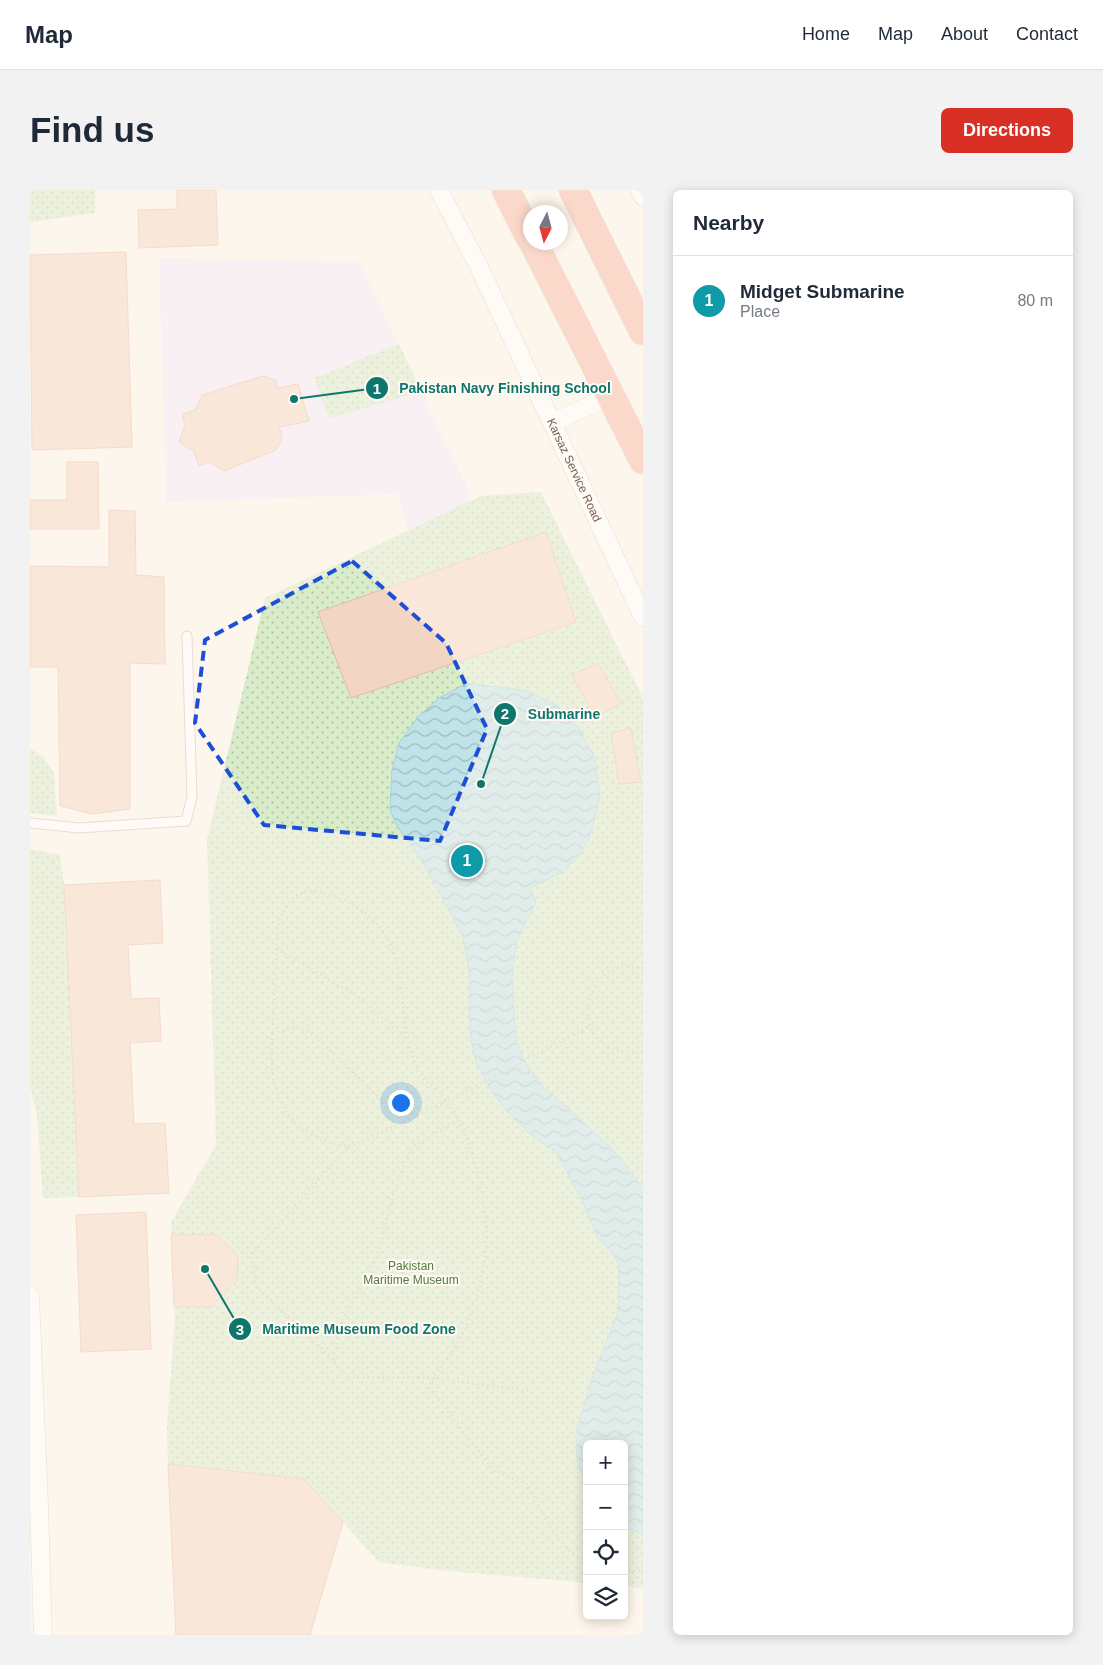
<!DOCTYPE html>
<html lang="en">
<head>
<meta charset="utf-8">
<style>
	body { margin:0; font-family:Helvetica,sans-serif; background:#f2f2f3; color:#1f2937 }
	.controls { position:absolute; right:15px; bottom:15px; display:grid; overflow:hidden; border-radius:8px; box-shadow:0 2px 12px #0003 }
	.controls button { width:45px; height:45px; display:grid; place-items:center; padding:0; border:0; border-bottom:1px solid #e0e1e3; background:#fff; color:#1f2937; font:25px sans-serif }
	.compass { position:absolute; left:493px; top:15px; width:45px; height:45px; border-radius:50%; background:#fff; box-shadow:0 2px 12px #0003; rotate:186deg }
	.you { position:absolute; left:370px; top:912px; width:18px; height:18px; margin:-12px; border:4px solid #fff; border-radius:50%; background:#1a73e8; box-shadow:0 0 0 8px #1a73e833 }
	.badge { display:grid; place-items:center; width:32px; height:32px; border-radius:50%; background:#d93025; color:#fff; font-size:16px; font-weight:700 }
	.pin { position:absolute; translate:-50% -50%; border:2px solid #fff; box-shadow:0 1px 5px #0006 }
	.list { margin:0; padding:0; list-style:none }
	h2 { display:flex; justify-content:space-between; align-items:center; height:65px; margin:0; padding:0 20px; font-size:21px }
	h2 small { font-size:16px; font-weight:400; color:#747a83 }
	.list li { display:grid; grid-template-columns:32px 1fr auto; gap:15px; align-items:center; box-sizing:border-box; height:90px; padding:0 20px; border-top:1px solid #e0e1e3 }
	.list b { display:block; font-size:19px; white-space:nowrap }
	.list p { margin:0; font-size:16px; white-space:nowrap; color:#747a83 }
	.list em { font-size:16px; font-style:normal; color:#747a83 }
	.icon { flex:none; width:28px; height:28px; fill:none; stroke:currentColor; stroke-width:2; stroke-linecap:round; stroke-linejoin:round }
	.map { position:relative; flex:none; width:613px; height:1445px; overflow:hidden; border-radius:8px }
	header { display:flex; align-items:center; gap:30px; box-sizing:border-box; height:70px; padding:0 25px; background:#fff; border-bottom:1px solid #e0e1e3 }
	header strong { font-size:24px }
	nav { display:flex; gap:28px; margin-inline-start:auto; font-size:18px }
	.intro { display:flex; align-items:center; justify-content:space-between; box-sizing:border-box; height:120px; padding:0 30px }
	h1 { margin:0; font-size:35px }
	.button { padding:12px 22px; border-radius:8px; background:#d93025; color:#fff; font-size:18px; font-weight:700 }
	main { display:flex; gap:30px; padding:0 30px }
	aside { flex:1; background:#fff; border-radius:8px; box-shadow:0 2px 12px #0003 }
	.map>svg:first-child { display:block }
</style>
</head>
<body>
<header>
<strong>Map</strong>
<nav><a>Home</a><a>Map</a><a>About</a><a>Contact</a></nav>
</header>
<div class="intro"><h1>Find us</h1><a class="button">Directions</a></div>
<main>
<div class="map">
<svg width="613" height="1445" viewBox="0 0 613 1445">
	<defs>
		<pattern id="green-dots" width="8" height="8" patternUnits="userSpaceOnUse" patternTransform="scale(1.25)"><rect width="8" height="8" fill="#d8ecc9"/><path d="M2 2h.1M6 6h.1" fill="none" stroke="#b4c2a5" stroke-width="1.8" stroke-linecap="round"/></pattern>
		<pattern id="water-waves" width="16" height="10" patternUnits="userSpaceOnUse" patternTransform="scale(1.25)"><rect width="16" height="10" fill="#bfe3e8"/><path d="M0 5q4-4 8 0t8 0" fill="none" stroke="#a0bbbe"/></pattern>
	</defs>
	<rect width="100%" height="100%" fill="#fdf6ec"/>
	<polygon fill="#f3e8fa" points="129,68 328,71 438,298 439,312 378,341 369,304 136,312"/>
	<g fill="url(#green-dots)">
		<polygon points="0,0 65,0 65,23 0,32"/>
		<polygon points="369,154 391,201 299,229 284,188"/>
		<polygon points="511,302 613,508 613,1398 594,1396 594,1254 557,1254 557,1393 408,1380 349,1372 274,1289 138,1274 137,1237 145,1124 141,1032 186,955 177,650 235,408 451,306"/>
		<polygon points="0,559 14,567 24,583 27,626 0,623"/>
		<polygon points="0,659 30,665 34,695 49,1007 13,1008 7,926 0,896"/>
	</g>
	<polygon fill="url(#water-waves)" stroke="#a5d3da" points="437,493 497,501 528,516 550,540 565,568 570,607 559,649 549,665 532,682 500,698 506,712 492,739 487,752 484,769 482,789 486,850 497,876 513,897 545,924 586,963 613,998 613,1344 594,1337 594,1254 557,1254 557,1297 547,1271 546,1244 561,1191 588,1122 589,1076 581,1061 567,1046 550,1006 525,961 501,945 479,924 460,899 447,875 441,850 439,822 440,787 433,747 394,674 367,636 360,620 362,580 369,553 387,528 409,508"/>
	<g fill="#f3d5c3" stroke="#e6bba3">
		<polygon points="147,0 186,0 188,55 109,58 108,20 147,19"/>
		<polygon points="96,62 102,257 2,260 0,65"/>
		<polygon points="233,186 245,190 248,198 268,194 279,231 249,237 252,244 251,251 246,260 194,281 179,272 169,276 164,262 149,252 155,235 152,224 165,220 172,205"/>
		<polygon points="37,272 68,272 69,339 0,339 0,310 37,310"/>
		<polygon points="79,320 105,321 106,385 134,387 135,474 100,473 100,619 62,624 30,616 28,477 0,477 0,376 79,377"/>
		<polygon points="516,342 546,432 321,508 288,422"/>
		<polygon points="568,473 591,513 565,527 542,485"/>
		<polygon points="601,538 611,592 589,594 581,543"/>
		<polygon points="130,690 133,753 98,755 101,809 129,808 131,851 100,853 104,934 135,933 139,1003 49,1007 34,695"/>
		<polygon points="116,1022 121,1159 51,1162 46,1025"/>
		<polygon points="186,1044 208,1066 207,1091 181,1117 144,1117 141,1045"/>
		<polygon points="138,1274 274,1289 313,1332 280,1445 146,1445"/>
	</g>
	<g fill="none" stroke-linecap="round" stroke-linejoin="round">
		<g stroke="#d1beb0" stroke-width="11">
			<polyline id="lane" points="0,633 49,638 156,631 162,607 157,446"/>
		</g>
		<g stroke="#d1beb0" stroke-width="19">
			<g id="street">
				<path id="s1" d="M409,0L448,75L613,427"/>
				<polyline points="610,0 613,7"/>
				<polyline points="522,233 580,206"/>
				<polyline points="0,1106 9,1314 13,1445"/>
			</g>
		</g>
		<g stroke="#dad1cd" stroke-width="29">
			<g id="highway">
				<polyline points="476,0 500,48"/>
				<polyline points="543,0 613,141"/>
				<polyline points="503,52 613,270"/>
			</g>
		</g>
		<g stroke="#d9b8a5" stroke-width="3" stroke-dasharray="1 4" stroke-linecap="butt">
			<polyline points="247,759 332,809 377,850"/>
			<path d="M613,778C605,777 594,776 586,778C558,788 549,826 567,848C573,856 582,859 590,861C598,863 606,864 613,862"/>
			<path d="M243,843C262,838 268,834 285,846L355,913L388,925"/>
			<polyline points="428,929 380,959 363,1006 347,1066 312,1132 303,1170 318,1187 402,1188 500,1201"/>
			<polyline points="303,1169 225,1095 225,1080 220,1066 319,956"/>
			<path d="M557,1371L541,1363L522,1340L496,1293L464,1281L399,1197C404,1182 416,1172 424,1159C445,1124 459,1073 456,1033C453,995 440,941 417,912C409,901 395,893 389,882C358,820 393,746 314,711C304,707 290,699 278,701C259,704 252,723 247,739L243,843C238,875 244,915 270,938C277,943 286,947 294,950C300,953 312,957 319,956C327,955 355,940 364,936C431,906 495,870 560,836"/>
			<polyline points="594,1381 613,1381"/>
		</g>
		<use href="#lane" stroke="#fff" stroke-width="9"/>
		<use href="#street" stroke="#fff" stroke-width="18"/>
		<use href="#highway" stroke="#f7b7a3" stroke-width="28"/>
	</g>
	<path d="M0 0H613V1445H0ZM322,371L416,453L457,539L410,651L234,635L165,533L175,450Z" fill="#fdf6ec" fill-opacity=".55" fill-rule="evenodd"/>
	<path fill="none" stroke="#1d4ed8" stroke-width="4" stroke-dasharray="10 6" stroke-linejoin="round" d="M322,371L416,453L457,539L410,651L234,635L165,533L175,450Z"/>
	<g text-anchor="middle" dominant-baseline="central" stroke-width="4" stroke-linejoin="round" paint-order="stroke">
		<g font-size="12" fill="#7a5c4d" stroke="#fffaf3">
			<text stroke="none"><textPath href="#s1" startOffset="311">Karsaz Service Road</textPath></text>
		</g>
		<g font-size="12" fill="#537a41" stroke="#fffaf3">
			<text x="381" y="1076">Pakistan<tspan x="381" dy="14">Maritime Museum</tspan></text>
		</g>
	</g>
	<path fill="none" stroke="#0f766e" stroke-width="2" d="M264 209L347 198M451 594L475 524M175 1079L210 1139"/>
	<g fill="#0f766e" stroke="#fffaf3" stroke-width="2">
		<circle cx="264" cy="209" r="5"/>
		<circle cx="451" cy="594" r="5"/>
		<circle cx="175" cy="1079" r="5"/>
		<circle cx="347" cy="198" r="12"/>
		<circle cx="475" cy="524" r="12"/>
		<circle cx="210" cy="1139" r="12"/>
	</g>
	<g font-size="15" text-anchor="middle" font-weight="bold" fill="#fff">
		<text x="347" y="204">1</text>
		<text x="475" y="529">2</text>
		<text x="210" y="1145">3</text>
	</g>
	<g font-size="14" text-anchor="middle" font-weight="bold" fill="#0f766e" stroke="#fffaf3" stroke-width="4" stroke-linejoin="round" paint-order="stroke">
		<text x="475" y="203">Pakistan Navy Finishing School</text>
		<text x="534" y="529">Submarine</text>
		<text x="329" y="1144">Maritime Museum Food Zone</text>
	</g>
</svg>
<div class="controls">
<button>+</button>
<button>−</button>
<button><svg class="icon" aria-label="locate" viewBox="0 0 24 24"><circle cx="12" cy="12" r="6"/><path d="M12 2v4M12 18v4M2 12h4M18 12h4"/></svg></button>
<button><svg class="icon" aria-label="layers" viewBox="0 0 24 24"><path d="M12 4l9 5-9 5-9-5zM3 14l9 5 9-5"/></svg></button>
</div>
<svg class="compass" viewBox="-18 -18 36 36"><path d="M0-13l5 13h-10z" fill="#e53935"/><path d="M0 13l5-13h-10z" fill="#747a83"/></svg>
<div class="you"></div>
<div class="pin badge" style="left:437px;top:671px;background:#0f9aa8">1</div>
</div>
<aside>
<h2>Nearby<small></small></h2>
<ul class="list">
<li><span class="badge" style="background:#0f9aa8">1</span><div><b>Midget Submarine</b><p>Place</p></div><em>80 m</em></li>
</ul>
</aside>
</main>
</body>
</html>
